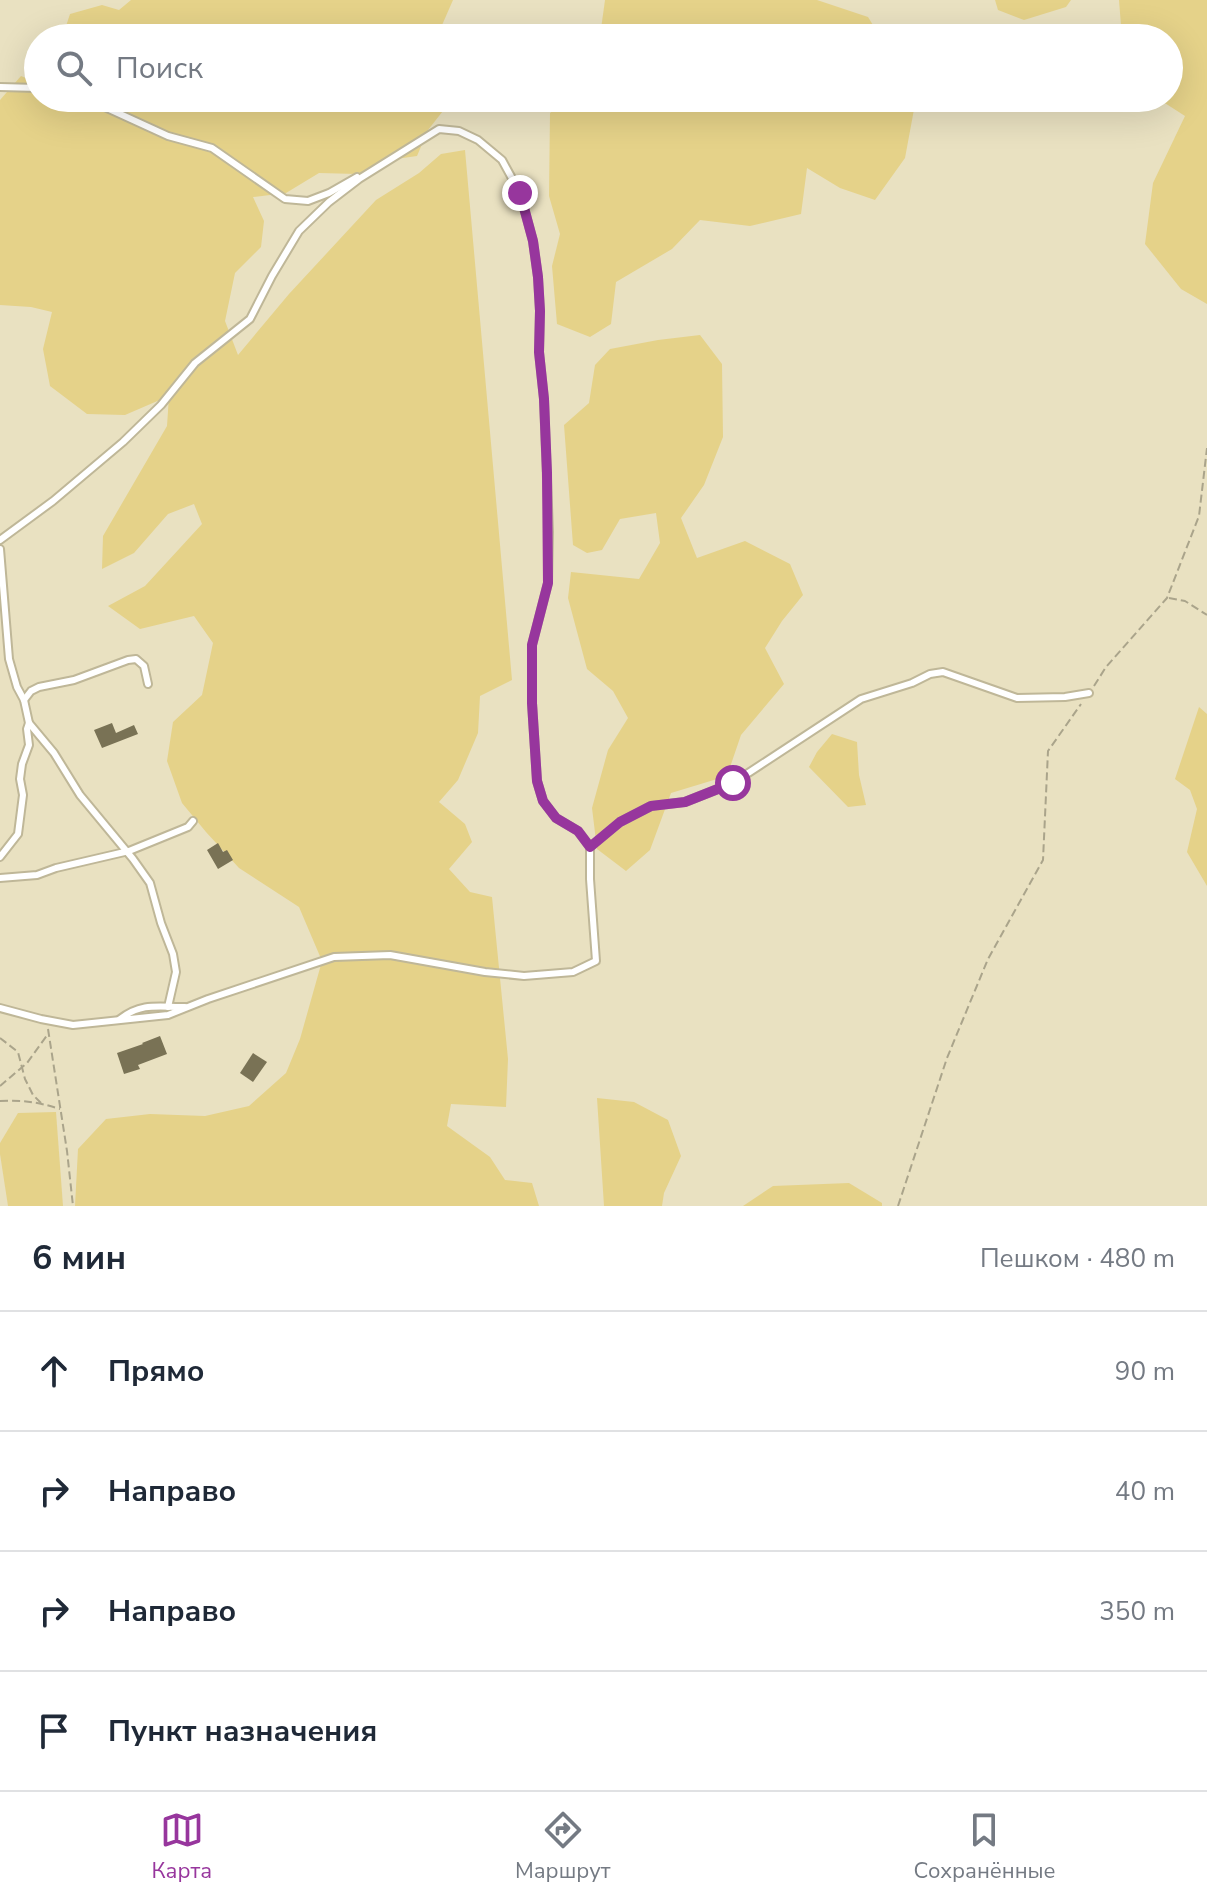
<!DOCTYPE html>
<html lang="ru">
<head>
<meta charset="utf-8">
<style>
	body { margin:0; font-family:"Nunito Sans",sans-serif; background:#f6f6f7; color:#1f2937 }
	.stop { position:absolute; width:24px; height:24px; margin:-18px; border:6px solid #97369d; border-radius:50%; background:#fff }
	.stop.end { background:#97369d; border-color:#fff; box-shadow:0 2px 8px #0008 }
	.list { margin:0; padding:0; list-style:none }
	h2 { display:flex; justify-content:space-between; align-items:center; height:104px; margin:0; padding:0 32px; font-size:34px }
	h2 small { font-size:26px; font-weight:400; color:#747a83 }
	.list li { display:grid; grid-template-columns:52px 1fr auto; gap:24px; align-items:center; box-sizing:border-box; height:120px; padding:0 32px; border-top:2px solid #e0e1e3 }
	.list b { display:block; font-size:30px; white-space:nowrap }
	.list em { font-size:26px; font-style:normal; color:#747a83 }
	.icon { flex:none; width:44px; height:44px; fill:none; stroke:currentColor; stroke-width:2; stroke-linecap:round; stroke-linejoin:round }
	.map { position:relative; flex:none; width:1207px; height:1206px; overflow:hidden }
	.search { position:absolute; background:#fff; box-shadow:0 8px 32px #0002; left:24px; right:24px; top:24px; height:88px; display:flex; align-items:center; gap:20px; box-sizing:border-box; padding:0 28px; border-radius:44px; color:#747a83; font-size:30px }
	.sheet { height:584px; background:#fff }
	nav { display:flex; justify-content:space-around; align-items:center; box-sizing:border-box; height:112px; border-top:2px solid #e0e1e3; background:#fff; font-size:22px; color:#747a83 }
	nav a { display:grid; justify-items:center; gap:4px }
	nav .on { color:#97369d }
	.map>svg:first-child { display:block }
</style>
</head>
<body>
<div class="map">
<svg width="1207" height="1206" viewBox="0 0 1207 1206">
	<rect width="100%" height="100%" fill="#e9e1c1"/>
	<g fill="#e5d289">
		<polygon points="131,0 453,0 439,32 442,38 62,38 70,14 102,5 119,10"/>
		<polygon points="605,0 817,0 868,17 881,38 606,38 601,29"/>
		<polygon points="995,0 1071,0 1066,7 1024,20 998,10"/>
		<polygon points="1119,0 1207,0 1207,304 1181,289 1145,244 1153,183 1185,116 1157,98 1169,98 1169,38 1122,38"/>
		<polygon points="21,76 38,83 38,98 450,98 450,102 428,130 417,156 396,159 357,174 319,173 286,193 253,197 264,221 261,247 235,273 225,321 238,355 289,294 376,200 419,173 441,154 465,150 512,680 480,696 478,733 458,780 439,802 465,824 472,842 449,869 470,892 492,897 508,1059 506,1107 451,1104 447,1126 490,1157 505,1180 532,1183 539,1206 75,1206 78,1149 106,1119 150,1114 205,1116 249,1106 286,1073 300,1039 322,961 299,907 239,868 206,832 182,803 167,761 173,722 202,695 213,643 194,616 140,629 108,606 145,586 202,524 194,504 168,514 134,553 102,569 103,536 167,426 169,396 125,415 87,414 50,386 43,349 52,312 31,307 0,305 0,100"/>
		<polygon points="568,98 912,98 915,104 905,158 875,200 840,188 807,168 801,214 750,226 700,220 672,249 616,282 611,324 590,337 557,324 552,266 560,234 549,196 550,113"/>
		<polygon points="700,335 722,364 723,437 704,485 681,518 697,558 745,541 790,564 803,595 782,621 765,648 784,684 741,735 727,776 671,793 650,850 626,871 597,849 592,808 608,750 628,718 613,691 587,669 568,598 571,572 639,579 660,543 656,513 620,519 602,550 587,553 573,545 564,425 589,403 595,365 610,349 658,340"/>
		<polygon points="1199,707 1207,714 1207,886 1187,852 1197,809 1190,790 1175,779"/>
		<polygon points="832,734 857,742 859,775 866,805 848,807 809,767 817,752"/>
		<polygon points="597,1098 634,1102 668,1120 681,1156 664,1193 662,1206 604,1206"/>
		<polygon points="56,1112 63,1206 8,1206 0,1154 0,1143 18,1113"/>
		<polygon points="849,1183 882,1203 882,1206 743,1206 773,1186"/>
	</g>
	<g fill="#797255">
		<polygon points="112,723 116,733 134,725 138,734 102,748 94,730"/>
		<polygon points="218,843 223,852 227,850 233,860 218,869 207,850"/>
		<polygon points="160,1036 167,1054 138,1065 140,1069 124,1074 117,1053 143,1044 142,1043"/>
		<polygon points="253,1053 267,1062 253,1082 240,1073"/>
	</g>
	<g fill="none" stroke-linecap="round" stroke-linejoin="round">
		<g stroke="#bfb798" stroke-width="10">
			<g id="lane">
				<polyline points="0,87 38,88"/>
				<polyline points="85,98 168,136 212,148 285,199 308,201 329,193 357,177"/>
				<polyline points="0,540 53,501 123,442 161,405 195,363 250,319 272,276 299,231 329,202 359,179 439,129 459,131 478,140 502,160 520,193 533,241 538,277 540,311 539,352 544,399 549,532 548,583 532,645 532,703 537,781 543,801 556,818 578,831 590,847"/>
				<polyline points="0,549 9,659 17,687 24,700 29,723 27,729 29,745 22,764 20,779 23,795 18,834 0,857"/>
				<polyline points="24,700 31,691 39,687 74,680 128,660 136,659 144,666 148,684"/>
				<polyline points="29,723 54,753 80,795 133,859 150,883 161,923 173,954 176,972 168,1007"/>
				<polyline points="0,878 37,875 56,868 129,851 188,827 193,821"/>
				<polyline points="0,1008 41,1019 73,1025 168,1015 208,999 334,957 390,955 485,972 524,976 573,972 596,961 590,879 590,847 620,822 651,806 685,802 733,783 861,699 912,683 930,674 943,672 1017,698 1065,697 1089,693"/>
				<path d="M120,1019C142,1002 159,1007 185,1007"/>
			</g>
		</g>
		<g stroke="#aaa48b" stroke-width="2" stroke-dasharray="8 4" stroke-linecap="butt">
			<polyline points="1169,598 1185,601 1207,615"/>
			<polyline points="1094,686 1106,667 1167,598 1199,516 1207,448"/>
			<polyline points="48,1029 67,1151 73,1206"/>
			<polyline points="0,1038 18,1052 25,1079 33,1095 41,1103"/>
			<polyline points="0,1086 27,1063 48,1034"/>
			<path d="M0,1101C24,1100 38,1102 60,1109"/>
			<polyline points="898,1206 947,1058 988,959 1043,860 1048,751 1081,704"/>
		</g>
		<use href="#lane" stroke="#fff" stroke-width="6"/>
	</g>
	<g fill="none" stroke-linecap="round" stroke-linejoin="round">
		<polyline stroke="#97369d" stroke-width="10" points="520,193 533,241 538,277 540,311 539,352 544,399 547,473 548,583 532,645 532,703 537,781 543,801 556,818 578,831 590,847 620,822 651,806 685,802 733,783"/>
	</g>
</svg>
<div class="stop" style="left:733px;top:783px"></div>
<div class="stop end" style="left:520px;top:193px"></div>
<div class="search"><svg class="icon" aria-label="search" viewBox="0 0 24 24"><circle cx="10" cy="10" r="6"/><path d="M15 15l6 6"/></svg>Поиск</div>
</div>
<section class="sheet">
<h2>6 мин<small>Пешком · 480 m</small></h2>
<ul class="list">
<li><svg class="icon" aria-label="ahead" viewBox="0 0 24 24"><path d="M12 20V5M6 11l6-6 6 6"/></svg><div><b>Прямо</b></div><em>90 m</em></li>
<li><svg class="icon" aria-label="right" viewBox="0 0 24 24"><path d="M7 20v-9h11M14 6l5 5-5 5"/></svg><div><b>Направо</b></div><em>40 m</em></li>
<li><svg class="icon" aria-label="right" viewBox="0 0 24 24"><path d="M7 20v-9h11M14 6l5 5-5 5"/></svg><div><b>Направо</b></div><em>350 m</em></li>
<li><svg class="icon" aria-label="arrive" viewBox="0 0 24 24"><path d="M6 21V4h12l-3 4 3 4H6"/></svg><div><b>Пункт назначения</b></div></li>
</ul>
</section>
<nav>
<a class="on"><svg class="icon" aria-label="map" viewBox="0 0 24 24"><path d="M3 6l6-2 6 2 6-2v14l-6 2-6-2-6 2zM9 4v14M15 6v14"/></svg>Карта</a>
<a><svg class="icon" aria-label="directions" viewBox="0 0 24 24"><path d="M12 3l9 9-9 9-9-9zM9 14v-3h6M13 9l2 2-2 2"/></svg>Маршрут</a>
<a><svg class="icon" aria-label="saved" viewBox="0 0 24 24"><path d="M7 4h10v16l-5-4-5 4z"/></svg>Сохранённые</a>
</nav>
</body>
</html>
